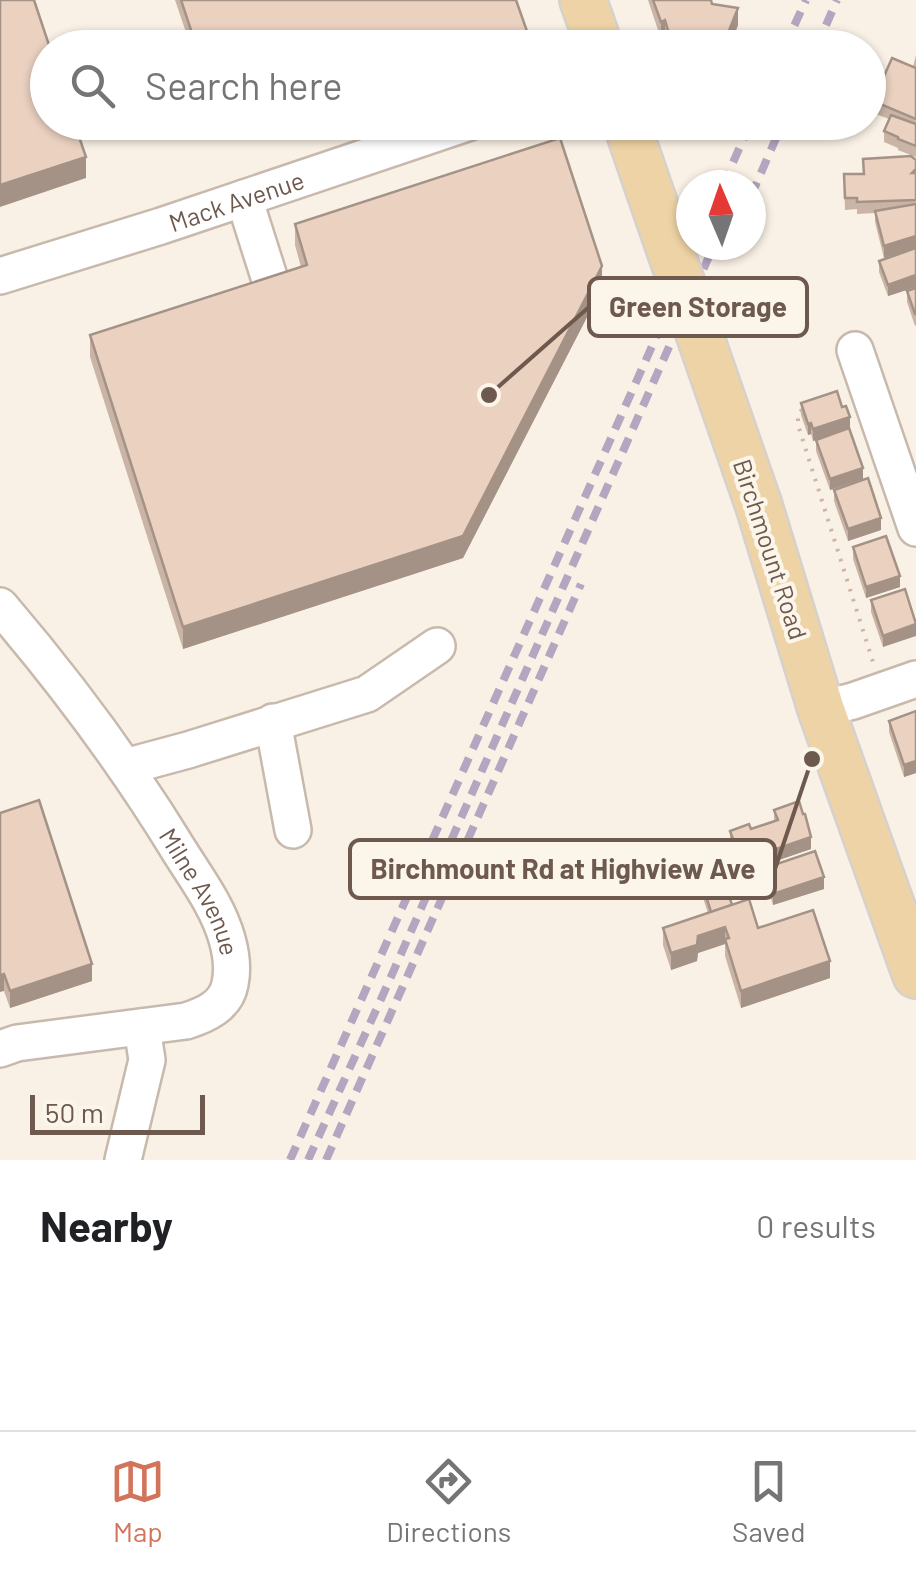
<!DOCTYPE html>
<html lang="en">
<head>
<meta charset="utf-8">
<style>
	body { margin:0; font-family:Barlow,sans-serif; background:#f6f6f6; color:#202124 }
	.compass { position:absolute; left:676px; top:170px; width:90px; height:90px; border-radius:50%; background:#fff; box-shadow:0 2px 8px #0004; rotate:358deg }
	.scale { position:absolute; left:30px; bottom:25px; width:175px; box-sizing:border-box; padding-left:10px; border:5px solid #6e594e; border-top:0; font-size:28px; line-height:35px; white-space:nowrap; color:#6e594e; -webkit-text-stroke:8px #fcf5ea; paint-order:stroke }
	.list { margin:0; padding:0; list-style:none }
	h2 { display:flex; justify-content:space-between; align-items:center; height:130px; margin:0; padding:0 40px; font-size:42px }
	h2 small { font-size:32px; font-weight:400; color:#757577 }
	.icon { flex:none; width:55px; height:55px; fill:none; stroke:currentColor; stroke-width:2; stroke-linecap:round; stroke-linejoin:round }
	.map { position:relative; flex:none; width:916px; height:1160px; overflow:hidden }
	.search { position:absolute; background:#fff; box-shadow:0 2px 8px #0004; left:30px; right:30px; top:30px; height:110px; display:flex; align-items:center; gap:25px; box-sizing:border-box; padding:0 35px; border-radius:55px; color:#757577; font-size:38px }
	.sheet { height:270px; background:#fff }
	nav { display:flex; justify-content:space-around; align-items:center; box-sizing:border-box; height:140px; border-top:2px solid #e0e0e0; background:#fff; font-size:28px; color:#757577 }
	nav a { display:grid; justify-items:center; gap:5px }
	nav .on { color:#d2745b }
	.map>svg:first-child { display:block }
</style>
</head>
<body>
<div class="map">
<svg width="916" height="1160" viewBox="0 0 916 1160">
	<rect width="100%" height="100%" fill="#f9f1e5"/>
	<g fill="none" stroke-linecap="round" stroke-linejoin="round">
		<g stroke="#c8b9ad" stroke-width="40">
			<g id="minor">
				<polyline points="244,198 270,280"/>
				<path id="s1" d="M0,276L161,226L470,122"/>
				<polyline points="855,350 916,528"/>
				<path id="s2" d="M0,606C66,683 127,765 180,852C197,879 218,907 227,939C231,953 233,970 230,984C226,1006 205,1015 186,1021L17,1043L0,1049"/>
				<polyline points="821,709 853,701 916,679"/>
				<polyline points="273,722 293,830"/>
				<polyline points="125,767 188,750 367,694 437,646"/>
				<polyline points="123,1160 147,1060 142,1027"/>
			</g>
		</g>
		<g stroke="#d6d1cd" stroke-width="50">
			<g id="major">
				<polyline points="583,0 600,48"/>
				<polyline points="626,122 649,189"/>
				<polyline points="759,506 821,709 916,975"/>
			</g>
		</g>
		<polyline stroke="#cfb4a4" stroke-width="4" stroke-dasharray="2.5 8" stroke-linecap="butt" points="802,410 798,413 798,425 873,662"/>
		<use href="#minor" stroke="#fff" stroke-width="35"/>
		<use href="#major" stroke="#eed3a6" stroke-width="45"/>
		<g stroke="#b4a5c0" stroke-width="8" stroke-dasharray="15 10" stroke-linecap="butt">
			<polyline points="784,48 806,0"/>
			<polyline points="816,48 837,0"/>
			<polyline points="723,185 751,122"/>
			<polyline points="751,196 783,122"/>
			<polyline points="290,1160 697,245"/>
			<polyline points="308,1160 382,997 714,245"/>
			<polyline points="326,1160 581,584"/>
		</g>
		<g stroke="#d6d1cd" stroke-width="50" stroke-linecap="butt">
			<polyline id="major-bridge" points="649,189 759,506"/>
		</g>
		<use href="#major-bridge" stroke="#eed3a6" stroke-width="45"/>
	</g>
	<g fill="#c9b4a5">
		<polygon points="175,0 516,0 528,48 191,47"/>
		<polygon points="648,0 711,0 712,4 738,25 729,48 668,48 665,37 661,39"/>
		<polygon points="916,55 916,157 898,150 898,148 884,142 884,131 889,119 873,113 873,101 913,67"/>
		<polygon points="916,160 916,287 888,296 879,272 879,261 912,249 884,258 875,222 875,213 857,214 857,209 845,210 844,174 863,174"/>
		<polygon points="295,224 602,288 463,558 183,649 90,357 90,335 301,267 295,245"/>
		<polygon points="916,288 916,325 915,326 907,302 907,291"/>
		<polygon points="801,403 850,428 863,479 830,490 816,451 816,440 813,441 811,434 808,435 801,415"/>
		<polygon points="834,490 881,530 848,541 834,501"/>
		<polygon points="853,547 900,587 866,598 853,559"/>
		<polygon points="871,600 916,622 883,647 871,612"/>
		<polygon points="916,711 916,773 904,777 889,732 889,721"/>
		<polygon points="774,810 811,849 741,873 730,842 730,831 751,829 774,821"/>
		<polygon points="0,813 92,981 10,1008 4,991"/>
		<polygon points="697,868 732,905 758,928 830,978 741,1008 725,956 725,944 698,953 697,961 671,970 663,945 663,928 708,913 697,880"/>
		<polygon points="765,868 824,889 773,905 765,879"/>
	</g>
	<g fill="#a49286">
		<polygon points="738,8 738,25 729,48 722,48"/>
		<polygon points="665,20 665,37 661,39 661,22"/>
		<polygon points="528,34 528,48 488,48"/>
		<polygon points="86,157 86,178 0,207 0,185"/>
		<polygon points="916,236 916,248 884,258 884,246"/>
		<polygon points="602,266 602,288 463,558 183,649 183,627"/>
		<polygon points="916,275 916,287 888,296 888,285"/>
		<polygon points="850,417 850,428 813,441 813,429"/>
		<polygon points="811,423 811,434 808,435 808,424"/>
		<polygon points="863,468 863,479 830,490 830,479"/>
		<polygon points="881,518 881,530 848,541 848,529"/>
		<polygon points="900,576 900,587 866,598 866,587"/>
		<polygon points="916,624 916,636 883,647 883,636"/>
		<polygon points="916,761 916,773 904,777 904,765"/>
		<polygon points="811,837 811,849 741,873 741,861"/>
		<polygon points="824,877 824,889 773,905 773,894"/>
		<polygon points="725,927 725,944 698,953 697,961 671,970 671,953 698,936"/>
		<polygon points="830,961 830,978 741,1008 741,991"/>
		<polygon points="92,964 92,981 10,1008 10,991"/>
		<polygon points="4,974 4,991 0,992 0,975"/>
	</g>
	<g fill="#ead1c0" stroke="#a49286" stroke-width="2.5">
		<polygon points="0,0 34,0 50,48 48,48 48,122 74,122 86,157 0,185"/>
		<polygon points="181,0 516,0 528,34 488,48 189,48 196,45"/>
		<polygon points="653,0 711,0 712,4 738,8 722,48 706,40 703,48 673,48 665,20 661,22"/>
		<polygon points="892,58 916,68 916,119 873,101"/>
		<polygon points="891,115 916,124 916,146 898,139 898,137 884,131"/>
		<polygon points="560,138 602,266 463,536 183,627 90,335 307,265 295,224"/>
		<polygon points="911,156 916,160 916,169 912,173 916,173 916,200 857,202 857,198 845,198 844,174 864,174 863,159"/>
		<polygon points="916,204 916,236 884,246 875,211"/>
		<polygon points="916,248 916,275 888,285 879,261"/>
		<polygon points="916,288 916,314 915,314 907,291"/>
		<polygon points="837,391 842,407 846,406 850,417 813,429 811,423 808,424 801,403"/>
		<polygon points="849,428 863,468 830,479 816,440"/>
		<polygon points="868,478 881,518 848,529 834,490"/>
		<polygon points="886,536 900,576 866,587 853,547"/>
		<polygon points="905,589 916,624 883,636 871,600"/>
		<polygon points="916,711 916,761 904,765 889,721"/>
		<polygon points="39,800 92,964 10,991 4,974 0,975 0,813"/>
		<polygon points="799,801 803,814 805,814 811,837 741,861 730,831 749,824 751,829 778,820 774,810"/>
		<polygon points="815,851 824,877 773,894 765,868"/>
		<polygon points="718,861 732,905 711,912 697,868"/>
		<polygon points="749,899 758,928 813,910 830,961 741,991 725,939 729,938 725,927 698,936 697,945 671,953 663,928"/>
	</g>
	<g text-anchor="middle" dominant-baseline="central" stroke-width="8" stroke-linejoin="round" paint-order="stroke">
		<g font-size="25" fill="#6e594e" stroke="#fcf5ea">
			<text stroke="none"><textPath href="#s1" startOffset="248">Mack Avenue</textPath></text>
			<text transform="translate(771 549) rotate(72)">Birchmount Road</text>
			<text stroke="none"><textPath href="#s2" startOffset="350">Milne Avenue</textPath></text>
		</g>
	</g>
	<path fill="none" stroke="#6e594e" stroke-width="4" d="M489 395L589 307M812 759L775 869"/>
	<g fill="#6e594e" stroke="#fcf5ea" stroke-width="4">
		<circle cx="489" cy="395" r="10"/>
		<circle cx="812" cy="759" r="10"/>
	</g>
	<g fill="#fcf5ea" stroke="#6e594e" stroke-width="4">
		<rect x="589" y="278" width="218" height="58" rx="10"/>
		<rect x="350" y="840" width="425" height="58" rx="10"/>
	</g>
	<g font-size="28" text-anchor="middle" font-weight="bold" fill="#6e594e">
		<text x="698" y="317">Green Storage</text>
		<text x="563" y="879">Birchmount Rd at Highview Ave</text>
	</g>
</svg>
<svg class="compass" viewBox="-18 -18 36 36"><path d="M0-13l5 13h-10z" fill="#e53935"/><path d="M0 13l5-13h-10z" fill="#757577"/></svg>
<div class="scale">50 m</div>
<div class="search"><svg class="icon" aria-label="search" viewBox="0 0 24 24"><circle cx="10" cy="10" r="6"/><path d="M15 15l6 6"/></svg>Search here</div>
</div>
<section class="sheet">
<h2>Nearby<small>0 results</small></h2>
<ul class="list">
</ul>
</section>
<nav>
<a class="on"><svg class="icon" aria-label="map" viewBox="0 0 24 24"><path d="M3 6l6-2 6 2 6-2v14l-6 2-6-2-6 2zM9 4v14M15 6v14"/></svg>Map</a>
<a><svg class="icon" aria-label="directions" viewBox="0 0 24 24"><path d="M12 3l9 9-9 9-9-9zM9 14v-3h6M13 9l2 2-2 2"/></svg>Directions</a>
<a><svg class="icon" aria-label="saved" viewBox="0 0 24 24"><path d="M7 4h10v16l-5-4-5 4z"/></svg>Saved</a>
</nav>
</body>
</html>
